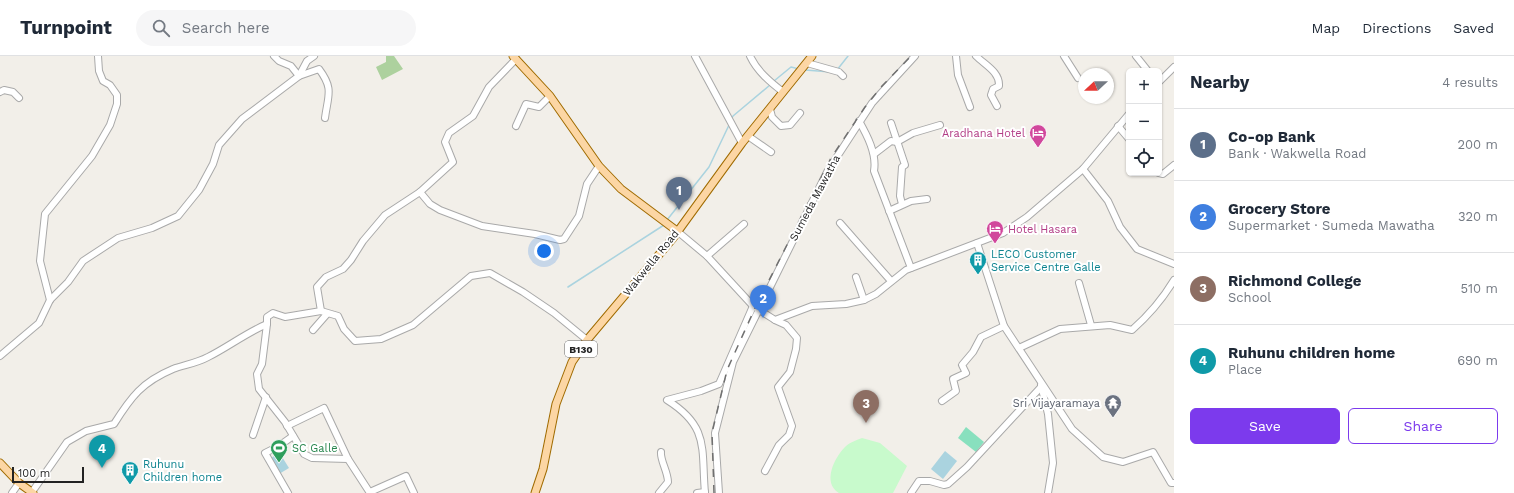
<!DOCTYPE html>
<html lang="en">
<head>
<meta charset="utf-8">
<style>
	body { margin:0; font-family:"Work Sans",sans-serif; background:#f6f6f7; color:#1f2937 }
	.controls { position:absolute; right:12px; top:12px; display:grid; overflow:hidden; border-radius:6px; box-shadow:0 1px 3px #0004 }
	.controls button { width:36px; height:36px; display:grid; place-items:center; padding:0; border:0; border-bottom:1px solid #e0e1e3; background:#fff; color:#1f2937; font:20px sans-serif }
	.compass { position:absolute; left:1078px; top:12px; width:36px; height:36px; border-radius:50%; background:#fff; box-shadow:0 1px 3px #0004; rotate:248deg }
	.scale { position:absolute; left:12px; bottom:10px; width:72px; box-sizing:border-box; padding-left:4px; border:2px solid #222; border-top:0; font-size:11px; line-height:14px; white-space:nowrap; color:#222; -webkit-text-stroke:3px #fff; paint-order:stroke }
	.you { position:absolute; left:544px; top:195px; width:14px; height:14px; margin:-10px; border:3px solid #fff; border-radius:50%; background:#1a73e8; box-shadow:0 0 0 6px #1a73e833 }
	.badge { display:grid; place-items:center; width:26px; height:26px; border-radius:50%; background:#7c3aed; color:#fff; font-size:13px; font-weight:700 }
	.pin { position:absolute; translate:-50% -33px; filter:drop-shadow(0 1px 2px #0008) }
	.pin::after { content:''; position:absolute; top:21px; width:14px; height:12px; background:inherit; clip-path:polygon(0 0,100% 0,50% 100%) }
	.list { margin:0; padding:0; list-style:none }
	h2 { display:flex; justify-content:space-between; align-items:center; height:52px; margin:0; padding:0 16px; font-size:17px }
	h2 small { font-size:13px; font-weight:400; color:#747a83 }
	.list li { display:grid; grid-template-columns:26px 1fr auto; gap:12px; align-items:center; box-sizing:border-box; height:72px; padding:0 16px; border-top:1px solid #e0e1e3 }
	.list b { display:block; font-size:15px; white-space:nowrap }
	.list p { margin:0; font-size:13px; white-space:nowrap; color:#747a83 }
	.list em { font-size:13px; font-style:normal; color:#747a83 }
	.actions { display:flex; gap:8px; padding:12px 16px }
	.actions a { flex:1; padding:9px 0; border:1px solid #7c3aed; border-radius:6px; text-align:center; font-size:14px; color:#7c3aed }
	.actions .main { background:#7c3aed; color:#fff }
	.icon { flex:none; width:22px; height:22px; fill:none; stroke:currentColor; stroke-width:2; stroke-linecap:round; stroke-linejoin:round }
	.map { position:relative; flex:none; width:1174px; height:437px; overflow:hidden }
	header { display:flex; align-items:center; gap:24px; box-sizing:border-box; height:56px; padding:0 20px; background:#fff; border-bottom:1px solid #e0e1e3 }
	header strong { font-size:19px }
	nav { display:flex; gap:22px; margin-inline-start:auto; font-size:14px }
	.search { width:280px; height:36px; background:#f6f6f7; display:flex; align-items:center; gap:10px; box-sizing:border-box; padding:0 14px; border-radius:22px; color:#747a83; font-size:15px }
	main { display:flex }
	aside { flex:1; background:#fff }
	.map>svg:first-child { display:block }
</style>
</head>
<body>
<header>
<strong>Turnpoint</strong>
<div class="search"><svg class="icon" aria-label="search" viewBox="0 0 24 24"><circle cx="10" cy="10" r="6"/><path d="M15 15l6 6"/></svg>Search here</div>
<nav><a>Map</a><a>Directions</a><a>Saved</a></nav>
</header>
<main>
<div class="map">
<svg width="1174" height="437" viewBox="0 0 1174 437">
	<rect width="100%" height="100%" fill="#f2efe9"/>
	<polygon fill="#add19e" points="386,0 394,0 403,13 382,24 376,11 386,6"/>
	<path fill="#c8facc" d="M862,382L880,387L907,410L893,437H839C822,427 834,402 845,391C850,386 857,384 862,382Z"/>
	<polygon fill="#88e0be" points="966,371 984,386 976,396 958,382"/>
	<g fill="#aad3df">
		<polygon points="945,395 957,405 943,423 931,413"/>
		<polygon points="279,396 289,412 279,418 270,403"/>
	</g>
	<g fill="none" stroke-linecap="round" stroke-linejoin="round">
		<g stroke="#aad3df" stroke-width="1.5">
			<polyline points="805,14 831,16"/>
			<polyline points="837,14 848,0"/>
			<polyline points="774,25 791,11 799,13"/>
			<polyline points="731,64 733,60 770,29"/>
			<polyline points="667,164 709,111 730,67"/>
			<polyline points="568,231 664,169"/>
		</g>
		<g stroke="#a9a9a9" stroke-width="8">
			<g id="minor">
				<path d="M274,0L279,5L291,10L299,20L319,13C334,33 328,39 325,62"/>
				<polyline points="695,0 742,87"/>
				<path d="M750,0C757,15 770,26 783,36"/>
				<polyline points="956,0 958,19 970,51"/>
				<path d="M976,0C985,9 1000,16 999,30L993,33L991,39L997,50"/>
				<polyline points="1064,0 1078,22"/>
				<polyline points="1136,0 1148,15"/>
				<polyline points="516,3 489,31 473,60 449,77 445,86 453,106 420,136 430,148 440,154 482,170 535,178 560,184 564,183 579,160 587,128 599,110"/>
				<polyline points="807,7 839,16 843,20"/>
				<polyline points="1159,26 1174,11"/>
				<polyline points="0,36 4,34 13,36 19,42"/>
				<polyline points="770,53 772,61 781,70 790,69 800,57"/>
				<path d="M859,65C867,79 877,98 874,115L911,212"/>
				<polyline points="891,67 905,109 902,111 900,140 902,148"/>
				<polyline points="516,70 526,48 539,51 550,40"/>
				<polyline points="1118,70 1129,83"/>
				<polyline points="748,80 771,96"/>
				<polyline points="874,98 891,85 897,86 913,77 940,69"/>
				<polyline points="1083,113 1108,145 1120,171 1137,193 1174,208"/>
				<polyline points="1159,117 1163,118 1174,109"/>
				<polyline points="889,155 911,145 927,143"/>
				<polyline points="840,167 891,225"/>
				<polyline points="677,175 707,200 753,250 775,264 812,250 846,248 864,244 876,238 906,214 1003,177 1027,161 1083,113 1129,58"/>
				<polyline points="977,187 1004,270 1072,373 1103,401 1123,406 1153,396 1171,427 1174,427"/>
				<polyline points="707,200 744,168"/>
				<polyline points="856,221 864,244"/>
				<polyline points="1079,227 1091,269"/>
				<polyline points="50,244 40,205 45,158 92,100 110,69 117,48 117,39 110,29 103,25 99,15 98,0"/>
				<polyline points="321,255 338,260 344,273 355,285 381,283 413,269 471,220 490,217 523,236 554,257 587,284"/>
				<polyline points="267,268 262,308 257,318 259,333 285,366 304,398 312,402 348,403 370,437"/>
				<polyline points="313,274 327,258"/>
				<path d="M1019,292L1060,273L1110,269L1132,274C1149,259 1162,244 1174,224"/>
				<polyline points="0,300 39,267 50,244 68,226 83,205 118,182 152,172 178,160 199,134 213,108 219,89 242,63 299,20 307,5 314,0"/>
				<polyline points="1041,329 1048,358 1053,407 1048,437"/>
				<polyline points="942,345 956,335 953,323 966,317 962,309 973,296 981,281 1004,270"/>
				<polyline points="287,370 324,352 348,403"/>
				<polyline points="253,379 266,341"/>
				<polyline points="765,415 779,389 789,379 792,370 778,331 790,316 796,293 797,282 786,269 775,264"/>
				<path d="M32,436L67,386L86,375L114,368C131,341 142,326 173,313C184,309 197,307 208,301C228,291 246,277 267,268V261L273,257L285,261L321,255L317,231L326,221L343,213L351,204L363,185L385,159L420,136"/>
				<polyline points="370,436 406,420 414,437"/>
				<polyline points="12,437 19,427"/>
				<polyline points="288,437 265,397 279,390 293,380"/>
				<path d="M659,437L668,426C668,416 660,404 661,396"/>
				<polyline points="697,437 705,436"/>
				<path d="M705,437C701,393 710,371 667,344L701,335L719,328L753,250"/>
				<polyline points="719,437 715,377 733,306 827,116 872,47 915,0"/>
				<polyline points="911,437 919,425 930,425 944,429 948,428 967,411 1041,331"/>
			</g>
		</g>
		<g stroke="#a06b00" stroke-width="9">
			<g id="major">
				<polyline points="513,0 550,40 599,110 621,133 677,175"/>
				<polyline points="0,407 19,427 33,437"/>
				<polyline points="535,437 543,413 556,348 572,306 587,284 673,182 742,87 812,0"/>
			</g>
		</g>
		<use href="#minor" stroke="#fff" stroke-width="6"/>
		<use href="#major" stroke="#fcd6a4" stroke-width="7"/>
		<polyline stroke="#707070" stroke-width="1.5" stroke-dasharray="8 8" stroke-linecap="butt" points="714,437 712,377 727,314 755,252 831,102 865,51 882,30 911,0"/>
	</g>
	<defs>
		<g id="hotel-pin" transform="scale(0.9)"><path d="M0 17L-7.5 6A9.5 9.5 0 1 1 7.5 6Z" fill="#d1479c" stroke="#fff"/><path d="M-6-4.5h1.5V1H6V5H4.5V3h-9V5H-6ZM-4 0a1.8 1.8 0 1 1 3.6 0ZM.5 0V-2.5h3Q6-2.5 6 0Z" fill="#fff"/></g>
		<g id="building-pin" transform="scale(0.9)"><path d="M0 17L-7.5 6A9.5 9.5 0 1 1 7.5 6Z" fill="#0f9aa8" stroke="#fff"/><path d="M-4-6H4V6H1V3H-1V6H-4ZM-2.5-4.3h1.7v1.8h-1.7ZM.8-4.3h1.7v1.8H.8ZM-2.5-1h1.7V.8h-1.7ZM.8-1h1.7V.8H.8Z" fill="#fff"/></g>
		<g id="temple-pin" transform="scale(0.9)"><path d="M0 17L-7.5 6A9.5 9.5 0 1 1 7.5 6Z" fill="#6b7280" stroke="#fff"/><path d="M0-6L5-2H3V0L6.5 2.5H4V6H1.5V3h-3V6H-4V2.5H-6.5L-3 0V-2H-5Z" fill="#fff"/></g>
		<g id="stadium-pin" transform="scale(0.9)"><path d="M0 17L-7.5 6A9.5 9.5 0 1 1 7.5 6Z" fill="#2e9e5b" stroke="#fff"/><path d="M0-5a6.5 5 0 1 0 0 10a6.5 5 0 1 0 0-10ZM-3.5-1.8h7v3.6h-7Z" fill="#fff"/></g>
	</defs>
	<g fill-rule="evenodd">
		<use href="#hotel-pin" x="1038" y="77"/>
		<use href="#hotel-pin" x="995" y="173"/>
		<use href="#building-pin" x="978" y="204"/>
		<use href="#temple-pin" x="1113" y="347"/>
		<use href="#stadium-pin" x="279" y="392"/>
		<use href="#building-pin" x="130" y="414"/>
	</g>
	<g text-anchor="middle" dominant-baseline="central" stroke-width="4" stroke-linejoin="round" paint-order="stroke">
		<rect fill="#fff" stroke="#646464" stroke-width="1" x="565" y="285" width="32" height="16" rx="3"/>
		<g font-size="10" font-weight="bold" fill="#222">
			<text x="581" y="293">B130</text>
		</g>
		<g font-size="11" fill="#b23c85" stroke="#fff" text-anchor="end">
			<text x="1025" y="77">Aradhana Hotel</text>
			<text x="1008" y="173" text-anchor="start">Hotel Hasara</text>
		</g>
		<g font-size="11" fill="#222" stroke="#fff">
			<text transform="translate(815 142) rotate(-62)">Sumeda Mawatha</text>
			<text transform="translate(651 207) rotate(-51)">Wakwella Road</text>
		</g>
		<g font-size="11" fill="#0d838f" stroke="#fff" text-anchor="start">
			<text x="991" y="198">LECO Customer<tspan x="991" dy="13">Service Centre Galle</tspan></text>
			<text x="143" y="408">Ruhunu<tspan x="143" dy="13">Children home</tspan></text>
		</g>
		<g font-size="11" fill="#5b616d" stroke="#fff" text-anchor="end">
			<text x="1100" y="347">Sri Vijayaramaya</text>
		</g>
		<g font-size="11" fill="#27864d" stroke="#fff" text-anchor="start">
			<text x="292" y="392">SC Galle</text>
		</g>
	</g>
</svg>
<div class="controls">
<button>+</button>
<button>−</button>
<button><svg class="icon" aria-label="locate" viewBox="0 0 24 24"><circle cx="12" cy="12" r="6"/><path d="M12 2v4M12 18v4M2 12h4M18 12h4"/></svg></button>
</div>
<svg class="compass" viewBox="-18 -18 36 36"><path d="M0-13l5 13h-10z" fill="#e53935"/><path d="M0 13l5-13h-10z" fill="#747a83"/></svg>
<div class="scale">100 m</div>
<div class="you"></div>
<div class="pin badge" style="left:679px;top:154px;background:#5c6f8a">1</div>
<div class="pin badge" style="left:763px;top:262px;background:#3f7fe0">2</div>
<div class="pin badge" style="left:866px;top:367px;background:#8d6e63">3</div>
<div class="pin badge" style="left:102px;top:412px;background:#0f9aa8">4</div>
</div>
<aside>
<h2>Nearby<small>4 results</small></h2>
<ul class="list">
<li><span class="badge" style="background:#5c6f8a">1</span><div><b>Co-op Bank</b><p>Bank · Wakwella Road</p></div><em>200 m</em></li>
<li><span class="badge" style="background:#3f7fe0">2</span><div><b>Grocery Store</b><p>Supermarket · Sumeda Mawatha</p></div><em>320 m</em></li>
<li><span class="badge" style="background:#8d6e63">3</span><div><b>Richmond College</b><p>School</p></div><em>510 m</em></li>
<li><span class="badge" style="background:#0f9aa8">4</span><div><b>Ruhunu children home</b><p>Place</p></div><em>690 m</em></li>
</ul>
<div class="actions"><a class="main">Save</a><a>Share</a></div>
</aside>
</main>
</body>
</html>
